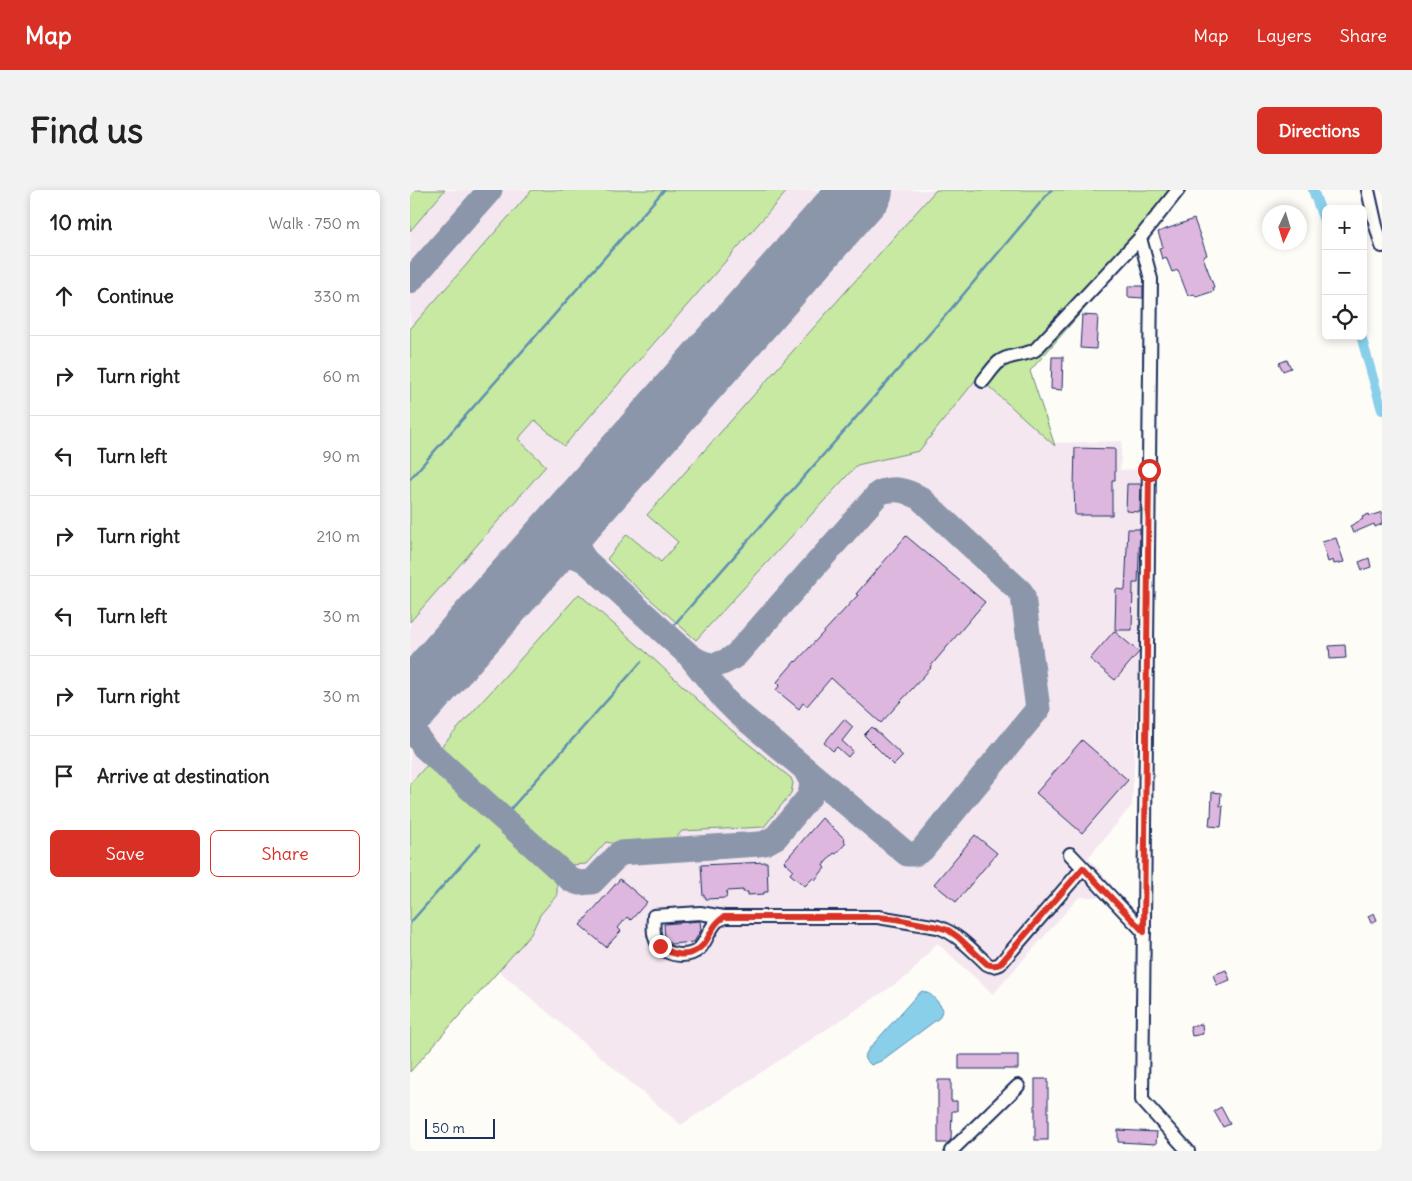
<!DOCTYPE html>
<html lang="en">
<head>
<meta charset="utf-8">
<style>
	body { margin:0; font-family:Delius,sans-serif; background:#f2f2f2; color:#222 }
	.controls { position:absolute; right:15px; top:15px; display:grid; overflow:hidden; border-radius:8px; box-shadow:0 2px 8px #0003 }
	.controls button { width:45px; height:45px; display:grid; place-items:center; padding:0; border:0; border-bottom:1px solid #e0e0e0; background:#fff; color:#222; font:25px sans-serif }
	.compass { position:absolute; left:852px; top:15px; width:45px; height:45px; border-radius:50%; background:#fff; box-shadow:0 2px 8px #0003; rotate:184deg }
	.scale { position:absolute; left:15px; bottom:12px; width:70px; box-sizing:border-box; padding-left:5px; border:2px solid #1b2f5e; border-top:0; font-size:14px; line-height:18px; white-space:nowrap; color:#1b2f5e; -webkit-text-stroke:4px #fdfcf7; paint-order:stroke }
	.stop { position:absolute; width:15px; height:15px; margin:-11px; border:4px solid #d93025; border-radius:50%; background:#fff }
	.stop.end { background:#d93025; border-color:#fff; box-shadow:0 1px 5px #0008 }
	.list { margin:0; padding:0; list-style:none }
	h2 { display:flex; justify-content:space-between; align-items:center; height:65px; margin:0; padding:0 20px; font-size:21px }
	h2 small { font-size:16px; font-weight:400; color:#767676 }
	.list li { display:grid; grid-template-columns:32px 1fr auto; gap:15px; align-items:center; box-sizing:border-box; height:80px; padding:0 20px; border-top:1px solid #e0e0e0 }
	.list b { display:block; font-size:19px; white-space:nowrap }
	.list em { font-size:16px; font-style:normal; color:#767676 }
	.actions { display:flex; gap:10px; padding:15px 20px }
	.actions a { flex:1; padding:11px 0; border:1px solid #d93025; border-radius:8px; text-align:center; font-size:18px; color:#d93025 }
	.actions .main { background:#d93025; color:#fff }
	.icon { flex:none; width:28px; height:28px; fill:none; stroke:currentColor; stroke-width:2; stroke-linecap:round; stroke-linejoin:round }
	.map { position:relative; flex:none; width:972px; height:961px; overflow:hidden; border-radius:8px }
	header { display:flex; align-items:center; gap:30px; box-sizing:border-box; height:70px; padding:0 25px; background:#d93025; color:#fff }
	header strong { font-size:24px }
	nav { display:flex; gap:28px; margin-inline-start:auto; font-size:18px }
	.intro { display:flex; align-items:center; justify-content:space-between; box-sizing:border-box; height:120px; padding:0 30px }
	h1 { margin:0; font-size:35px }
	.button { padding:12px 22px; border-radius:8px; background:#d93025; color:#fff; font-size:18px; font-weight:700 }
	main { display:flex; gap:30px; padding:0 30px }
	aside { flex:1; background:#fff; border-radius:8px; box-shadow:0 2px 8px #0003 }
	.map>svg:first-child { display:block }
</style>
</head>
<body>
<header>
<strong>Map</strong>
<nav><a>Map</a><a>Layers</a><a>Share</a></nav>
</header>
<div class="intro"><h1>Find us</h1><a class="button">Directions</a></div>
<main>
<aside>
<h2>10 min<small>Walk · 750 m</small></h2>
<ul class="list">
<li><svg class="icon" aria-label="ahead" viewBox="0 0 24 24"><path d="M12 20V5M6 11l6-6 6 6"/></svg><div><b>Continue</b></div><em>330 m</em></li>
<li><svg class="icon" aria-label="right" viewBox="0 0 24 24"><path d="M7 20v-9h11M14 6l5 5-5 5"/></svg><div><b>Turn right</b></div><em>60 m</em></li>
<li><svg class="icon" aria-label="left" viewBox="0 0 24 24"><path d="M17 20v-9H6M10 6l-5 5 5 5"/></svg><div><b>Turn left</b></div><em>90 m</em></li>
<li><svg class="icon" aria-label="right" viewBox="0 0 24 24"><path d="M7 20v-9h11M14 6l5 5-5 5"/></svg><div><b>Turn right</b></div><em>210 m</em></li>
<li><svg class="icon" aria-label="left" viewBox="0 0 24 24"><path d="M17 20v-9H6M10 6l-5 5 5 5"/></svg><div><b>Turn left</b></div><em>30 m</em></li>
<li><svg class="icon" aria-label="right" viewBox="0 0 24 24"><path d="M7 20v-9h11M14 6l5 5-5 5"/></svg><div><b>Turn right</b></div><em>30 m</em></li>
<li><svg class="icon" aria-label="arrive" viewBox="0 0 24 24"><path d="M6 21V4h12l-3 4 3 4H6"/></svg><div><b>Arrive at destination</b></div></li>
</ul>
<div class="actions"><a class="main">Save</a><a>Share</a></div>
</aside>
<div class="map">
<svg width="972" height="961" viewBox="0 0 972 961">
	<rect width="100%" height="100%" fill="#fdfcf7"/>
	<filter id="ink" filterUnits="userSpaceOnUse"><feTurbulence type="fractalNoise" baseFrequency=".02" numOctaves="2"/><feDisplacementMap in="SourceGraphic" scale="10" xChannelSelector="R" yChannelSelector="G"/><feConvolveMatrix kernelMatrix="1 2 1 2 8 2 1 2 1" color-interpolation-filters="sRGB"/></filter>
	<g filter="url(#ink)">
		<polygon fill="#f4e7f0" points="0,0 760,0 722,51 724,62 620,181 644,253 712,251 710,280 739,279 722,615 678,668 703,696 691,707 669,707 583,804 527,753 499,785 271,935 89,781 0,882"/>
		<g fill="#c8e9a1" stroke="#728c80">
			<polygon points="0,0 35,0 0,41"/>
			<polygon points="122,0 378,0 154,256 125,230 108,249 136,276 0,432 0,139"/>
			<polygon points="526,0 760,0 722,51 724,62 620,181 645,256 568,187 509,261 447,275 286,450 213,385 197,369 217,344 251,372 268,352 237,325"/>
			<polygon points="169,404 236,462 314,534 381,588 383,593 381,603 354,637 272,641 264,650 205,654 196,652 176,674 161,675 31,557"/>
			<polygon points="17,575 147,692 147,705 130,725 121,744 0,882 0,594"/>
		</g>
		<path fill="#89cfea" stroke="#5d8fb2" d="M512,801C522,803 527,811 533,819L529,828L471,871L461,875L454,868L458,860L506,806Z"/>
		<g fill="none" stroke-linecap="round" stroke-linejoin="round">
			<g stroke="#5d8fb2" stroke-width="2.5">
				<polyline points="0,289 254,0"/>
				<polyline points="263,436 536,125 641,0"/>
				<polyline points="97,623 231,472"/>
				<polyline points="0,733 70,654"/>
			</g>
			<g stroke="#89cfea" stroke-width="10">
				<polyline points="903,0 916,36"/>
				<polyline points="951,146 972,220"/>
			</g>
			<g stroke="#8c96aa" stroke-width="25">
				<polyline points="0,91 80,0"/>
				<path d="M174,315C164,335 161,352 176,371L279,465L315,510L327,522L497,664H505L512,660L628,519L613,406L611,402L510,308C496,300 484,297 469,303L326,465C309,478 296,478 279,465"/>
				<path d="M119,378C138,363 154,359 176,371"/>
				<path d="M10,501C0,522 0,538 14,557L161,690L169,693L182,692L210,663L349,654L355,653L366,647L400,606L402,592L395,579"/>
			</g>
			<polyline stroke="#8c96aa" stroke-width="62" points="0,513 452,0"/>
		</g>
		<g fill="#deb7df" stroke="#1b2f5e">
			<polygon points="784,29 797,65 793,67 804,97 803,97 804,101 786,107 784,104 778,106 768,80 762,82 756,67 752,69 749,58 753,57 748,42"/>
			<polygon points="718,96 733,96 733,108 718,107"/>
			<polygon points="672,125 688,126 686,159 670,158"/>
			<polygon points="642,167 653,167 652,200 641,199"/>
			<polygon points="877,170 881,178 873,181 869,173"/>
			<polygon points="665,258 705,259 705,290 702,290 702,325 665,325 664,297"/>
			<polygon points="717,294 731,294 730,322 716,321"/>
			<polygon points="972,322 972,334 965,337 964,334 943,343 940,336 953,329 952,327 959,324 960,326"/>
			<polygon points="718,339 730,339 728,393 723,393 722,440 705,440 706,399 715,400"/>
			<polygon points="496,346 575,412 520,477 521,478 471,533 421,488 397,516 393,513 389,519 366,500 370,495 367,492 385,471 386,472 448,405 446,404"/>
			<polygon points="926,348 934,372 924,374 923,370 918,372 912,352"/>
			<polygon points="959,368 961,377 952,380 949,372"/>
			<polygon points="704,441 729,462 705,490 680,469"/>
			<polygon points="935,455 936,468 920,469 919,456"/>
			<polygon points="434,529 443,537 432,551 443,561 438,567 427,557 423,561 414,553"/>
			<polygon points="462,537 493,566 484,575 454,545"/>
			<polygon points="672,550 718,590 672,643 626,603"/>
			<polygon points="802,602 811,603 810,616 813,616 811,637 799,636 800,626 801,627"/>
			<polygon points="412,628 435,649 434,651 436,653 426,664 424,663 414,674 413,676 415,678 405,690 403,688 395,696 380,684 383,680 374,672"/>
			<polygon points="565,645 587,663 546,712 524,694"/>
			<polygon points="357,672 358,702 354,702 354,704 338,705 338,702 333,702 333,700 317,701 316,708 296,709 295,706 293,706 291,675"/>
			<polygon points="210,689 237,712 221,730 217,727 208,738 211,741 196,757 170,735"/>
			<polygon points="964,723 967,730 961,733 958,726"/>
			<polygon points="290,731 291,740 284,752 261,754 255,749 254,734"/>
			<polygon points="816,780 820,790 807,795 803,785"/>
			<polygon points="792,834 793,844 782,846 780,836"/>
			<rect x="549" y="865" width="59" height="14"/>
			<rect x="625" y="889" width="13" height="61"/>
			<polygon points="528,890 541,890 541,911 547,911 547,921 542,921 541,949 538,953 528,953"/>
			<polygon points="811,917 820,934 813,937 804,921"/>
			<polygon points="708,940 747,942 746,954 708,952"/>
		</g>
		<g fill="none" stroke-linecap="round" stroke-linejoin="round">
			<g stroke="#1b2f5e" stroke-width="16">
				<g id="minor">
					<polyline points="768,0 730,48 741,89 732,910 778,961"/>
					<polyline points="958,0 966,36 972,56"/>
					<path d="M573,191C578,185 583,177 589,172C599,164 614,166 625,160L730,48"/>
					<polyline points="660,664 734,742"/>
					<path d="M314,727C312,729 309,730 307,731C294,744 297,764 272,765C266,765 261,764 256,761C242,752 243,741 244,726L290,723L314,727H468L528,737C548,744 562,760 577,774C582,777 585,776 590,774L673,678"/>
					<polyline points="541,961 608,896"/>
				</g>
			</g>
			<use href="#minor" stroke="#fdfcf7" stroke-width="12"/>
		</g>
	</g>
	<g fill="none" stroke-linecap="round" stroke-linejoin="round" filter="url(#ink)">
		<path stroke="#d93025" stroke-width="6" d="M250,756C263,766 280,769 293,755C302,745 301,735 314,727H468L486,729L528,737L538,740L548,747L577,774C582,776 585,776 590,774L673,678L734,742L739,280"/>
	</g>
</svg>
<div class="controls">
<button>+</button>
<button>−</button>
<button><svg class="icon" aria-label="locate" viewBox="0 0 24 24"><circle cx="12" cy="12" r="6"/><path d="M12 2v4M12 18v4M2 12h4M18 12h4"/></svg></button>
</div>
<svg class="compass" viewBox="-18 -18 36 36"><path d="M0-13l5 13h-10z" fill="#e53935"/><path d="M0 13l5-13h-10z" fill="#767676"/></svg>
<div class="scale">50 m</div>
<div class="stop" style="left:739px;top:280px"></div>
<div class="stop end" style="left:250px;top:756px"></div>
</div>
</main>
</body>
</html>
